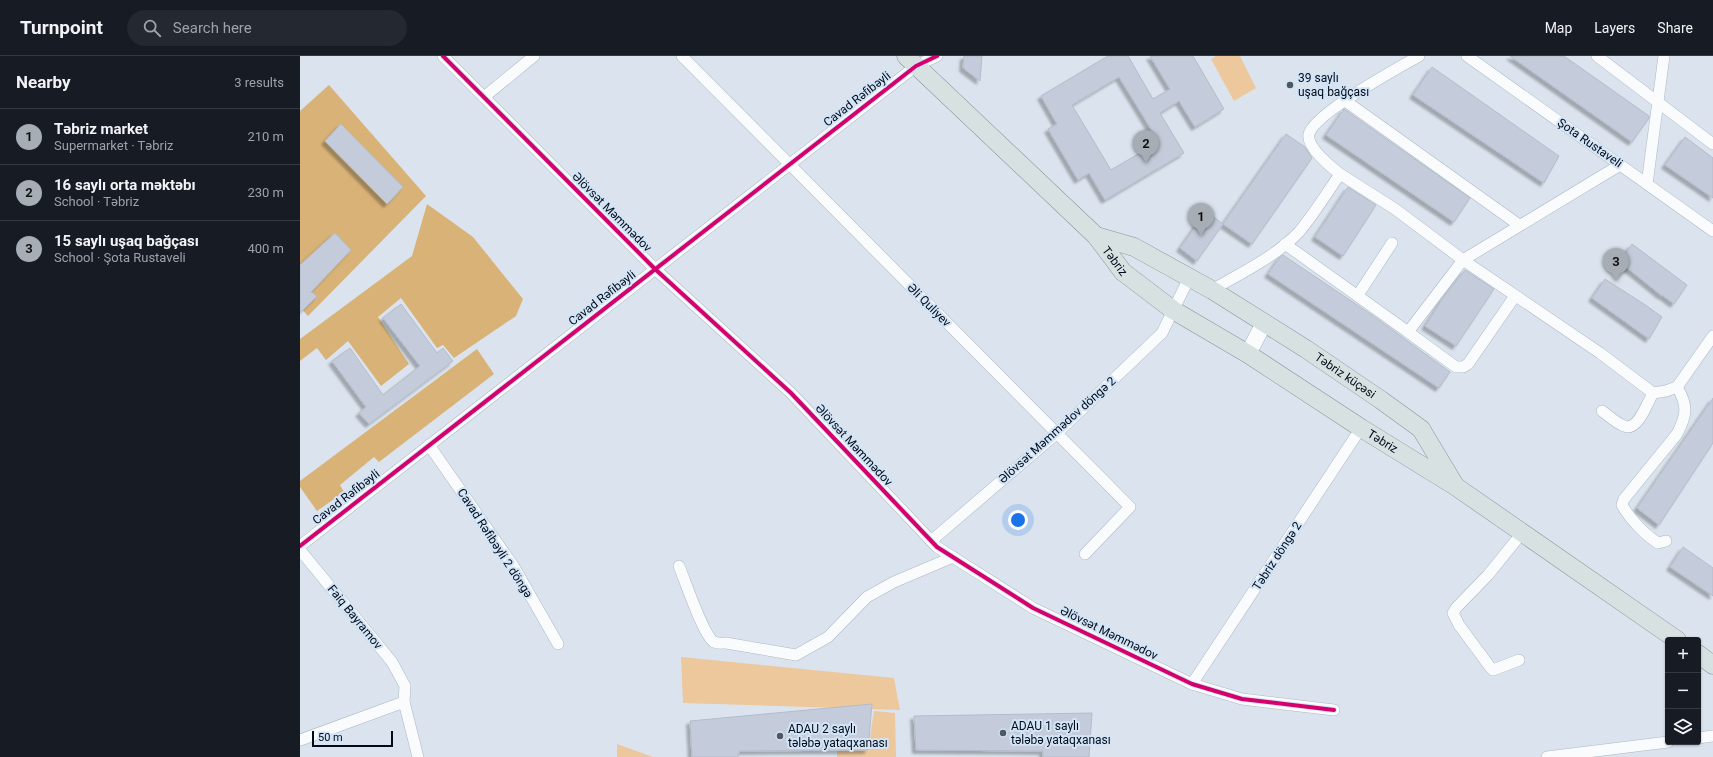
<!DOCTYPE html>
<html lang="en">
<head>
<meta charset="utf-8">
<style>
	body { margin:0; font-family:Roboto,sans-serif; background:#242831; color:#f1f3f6 }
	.controls { position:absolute; right:12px; bottom:12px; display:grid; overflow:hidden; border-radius:4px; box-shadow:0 1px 3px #0004 }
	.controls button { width:36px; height:36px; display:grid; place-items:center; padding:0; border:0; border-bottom:1px solid #363941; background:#171b24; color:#f1f3f6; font:20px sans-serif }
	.scale { position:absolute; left:12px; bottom:10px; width:81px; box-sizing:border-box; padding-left:4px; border:2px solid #010c1a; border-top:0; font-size:11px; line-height:14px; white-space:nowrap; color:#010c1a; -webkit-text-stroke:3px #d3e4f6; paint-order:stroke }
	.you { position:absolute; left:718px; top:464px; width:14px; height:14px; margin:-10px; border:3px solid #fff; border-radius:50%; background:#1a73e8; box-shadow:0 0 0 6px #1a73e833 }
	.badge { display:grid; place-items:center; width:26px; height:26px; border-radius:50%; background:#a7adb4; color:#111; font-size:13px; font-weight:700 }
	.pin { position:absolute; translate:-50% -33px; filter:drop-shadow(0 1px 2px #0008) }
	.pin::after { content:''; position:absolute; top:21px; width:14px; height:12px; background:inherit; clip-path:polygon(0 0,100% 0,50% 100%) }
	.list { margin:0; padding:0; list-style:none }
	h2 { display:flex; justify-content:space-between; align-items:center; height:52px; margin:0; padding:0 16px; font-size:17px }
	h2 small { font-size:13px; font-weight:400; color:#9ea1a6 }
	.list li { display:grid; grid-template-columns:26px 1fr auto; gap:12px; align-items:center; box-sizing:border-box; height:56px; padding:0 16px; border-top:1px solid #363941 }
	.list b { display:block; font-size:15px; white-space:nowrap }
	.list p { margin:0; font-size:13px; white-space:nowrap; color:#9ea1a6 }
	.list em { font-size:13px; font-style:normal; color:#9ea1a6 }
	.icon { flex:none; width:22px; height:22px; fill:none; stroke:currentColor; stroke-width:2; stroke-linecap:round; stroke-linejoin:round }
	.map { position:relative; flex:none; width:1413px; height:701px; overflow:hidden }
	header { display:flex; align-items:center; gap:24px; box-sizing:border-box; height:56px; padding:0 20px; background:#171b24; border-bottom:1px solid #363941 }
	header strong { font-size:19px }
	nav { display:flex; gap:22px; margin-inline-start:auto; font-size:14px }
	.search { width:280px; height:36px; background:#242831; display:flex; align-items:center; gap:10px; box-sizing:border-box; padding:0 14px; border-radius:22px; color:#9ea1a6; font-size:15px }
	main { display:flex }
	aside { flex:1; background:#171b24 }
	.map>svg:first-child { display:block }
</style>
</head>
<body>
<header>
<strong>Turnpoint</strong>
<div class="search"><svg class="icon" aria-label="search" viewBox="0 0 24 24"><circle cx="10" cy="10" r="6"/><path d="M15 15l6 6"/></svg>Search here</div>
<nav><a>Map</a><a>Layers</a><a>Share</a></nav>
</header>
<main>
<aside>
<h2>Nearby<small>3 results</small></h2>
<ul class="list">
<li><span class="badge">1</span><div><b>Təbriz market</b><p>Supermarket · Təbriz</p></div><em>210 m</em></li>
<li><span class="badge">2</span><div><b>16 saylı orta məktəbı</b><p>School · Təbriz</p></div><em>230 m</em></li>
<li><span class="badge">3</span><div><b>15 saylı uşaq bağçası</b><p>School · Şota Rustaveli</p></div><em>400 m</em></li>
</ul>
</aside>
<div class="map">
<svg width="1413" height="701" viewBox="0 0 1413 701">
	<defs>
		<filter id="shadow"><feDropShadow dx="-3.5" dy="3.5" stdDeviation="1" flood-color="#0004"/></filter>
	</defs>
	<rect width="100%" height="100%" fill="#dbe4ee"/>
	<g fill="#ecc89c">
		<polygon points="916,0 940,0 956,32 934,45 911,3"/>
		<polygon points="381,601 594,622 600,654 383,647"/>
		<polygon points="574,655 595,657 596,701 537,701 537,694 568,694"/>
		<polygon points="317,688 353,701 317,701"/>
	</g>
	<g fill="#d8b277">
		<polygon points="29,29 126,140 8,260 0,251 0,55"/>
		<polygon points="127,148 173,181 223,243 216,260 154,302 143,289 137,292 101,242 78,261 109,308 81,330 48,285 26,304 17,292 0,305 0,283 112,200"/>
		<polygon points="177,293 194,318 79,406 74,401 40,429 44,436 17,455 0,431 0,425"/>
	</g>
	<g fill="#c4ccdb" stroke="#b4bcca" fill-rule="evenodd" filter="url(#shadow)">
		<polygon points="664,0 682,0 680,25 663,12"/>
		<path d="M808,0H828L853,43L870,33L850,0H893L924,53L895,71L879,45L860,57L884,97L805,144L789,117L778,124L748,73L757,68L741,40ZM819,21L859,86L811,114L772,49Z"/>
		<polygon points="1210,0 1264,0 1349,60 1349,62 1332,86"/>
		<polygon points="1132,11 1259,100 1244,127 1113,39"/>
		<polygon points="1044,53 1170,142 1154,166 1026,79"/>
		<polygon points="41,68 103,131 87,148 25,85"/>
		<polygon points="986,78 1005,91 1012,102 952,188 923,168"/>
		<polygon points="1385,81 1413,102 1413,142 1365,109"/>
		<polygon points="1048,131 1076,149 1043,200 1015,181"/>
		<polygon points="906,155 923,168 897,205 880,192"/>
		<polygon points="35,177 51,194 11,236 17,240 0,257 0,209"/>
		<polygon points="1332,188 1387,229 1374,248 1362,239 1362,240 1320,206"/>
		<polygon points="983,199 1072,259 1150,316 1139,332 968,218 979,202"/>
		<polygon points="1165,214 1194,233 1156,290 1125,270 1143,242"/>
		<polygon points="1305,223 1347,250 1362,261 1349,283 1292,242"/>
		<polygon points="101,248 137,297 143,292 153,305 69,368 59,357 66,351 32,305 50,292 83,339 120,310 83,262"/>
		<polygon points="1413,342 1413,387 1359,469 1337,452"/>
		<polygon points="1383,491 1413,512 1413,540 1370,511"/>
		<polygon points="572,648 568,694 439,695 438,701 392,701 390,665"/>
		<polygon points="792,657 789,701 743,701 743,695 616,694 614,660"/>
	</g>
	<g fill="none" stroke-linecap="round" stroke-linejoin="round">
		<g stroke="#acb7c4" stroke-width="12">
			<g id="minor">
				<polyline points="143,0 355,213 491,337 637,491 733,552 892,628 942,643 1034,654"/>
				<polyline points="382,0 830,451 785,498"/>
				<polyline points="1167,0 1413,175"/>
				<polyline points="1297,0 1413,88"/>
				<polyline points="184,41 234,0"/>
				<polyline points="1044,44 1219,169"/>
				<polyline points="1040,118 1095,153 1163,204 1300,297 1353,337 1366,335 1377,331 1413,280"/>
				<polyline points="1347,128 1364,0"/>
				<polyline points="985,188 1108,276 1163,204 1320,109"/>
				<path d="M912,234C941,217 975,201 999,176C1014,158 1027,137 1040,118C1032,112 1006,91 1009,78C1015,57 1098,12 1119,0"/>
				<polyline points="1058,239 1092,187"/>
				<polyline points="1108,276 1156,311 1163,311 1168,308 1215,240"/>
				<path d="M1302,355C1309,360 1316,367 1324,370C1338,376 1347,347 1353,337"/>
				<polyline points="129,389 214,511 258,588"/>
				<polyline points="631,485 756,378 862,277 889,222"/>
				<path d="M1366,485L1358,487C1344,478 1330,463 1322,449L1324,443L1377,378C1387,359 1388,349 1377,331"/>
				<polyline points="0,490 616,10 637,0"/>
				<polyline points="0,494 92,606 105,630 104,646 0,684"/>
				<path d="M379,510C385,524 403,579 414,586C418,588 422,587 426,587L496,599L528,581L567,541L594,526L653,501"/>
				<polyline points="1219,604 1193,614 1190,611 1159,569 1153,557 1156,552 1188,519 1222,477"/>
				<polyline points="892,628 1061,372"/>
				<polyline points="104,646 118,701"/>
				<polyline points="1398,682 1413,680"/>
				<polyline points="1247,701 1368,686"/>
			</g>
		</g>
		<g stroke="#acb7c4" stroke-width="17">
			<polyline id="secondary" points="948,298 964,267"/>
		</g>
		<g stroke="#859599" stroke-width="19">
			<g id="primary">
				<path id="s1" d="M606,0L796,180L823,216L873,254L948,298L1061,372L1155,430L1377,584"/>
				<path id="s2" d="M796,180L834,191L912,234L1006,293L1081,344L1121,373L1154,428"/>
				<polyline points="1398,598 1413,609"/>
			</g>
		</g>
		<use href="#minor" stroke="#fafbfc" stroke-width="11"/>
		<use href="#secondary" stroke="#fafbfc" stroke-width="16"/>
		<use href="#primary" stroke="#d8e1e1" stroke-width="18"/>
		<g stroke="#d3e4f6" stroke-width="6">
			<g id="cycleway">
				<polyline points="143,0 355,213 491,337 637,491 733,552 892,628 942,643 1034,654"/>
				<polyline points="0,490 616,10 637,0"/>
			</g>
		</g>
		<use href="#cycleway" stroke="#d6006c" stroke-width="4"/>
	</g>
	<g fill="#4d5864" stroke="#d3e4f6" stroke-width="1.5">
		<circle cx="990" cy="29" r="4"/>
		<circle cx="703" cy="677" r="4"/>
		<circle cx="480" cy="680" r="4"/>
	</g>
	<g text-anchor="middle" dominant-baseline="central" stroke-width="4" stroke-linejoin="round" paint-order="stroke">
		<g font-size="12" fill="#010c1a" stroke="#d3e4f6" text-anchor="start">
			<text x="998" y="22">39 saylı<tspan x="998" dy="14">uşaq bağçası</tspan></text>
			<text x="711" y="670">ADAU 1 saylı<tspan x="711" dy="14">tələbə yataqxanası</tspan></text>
			<text x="488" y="673">ADAU 2 saylı<tspan x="488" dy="14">tələbə yataqxanası</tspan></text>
		</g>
		<g font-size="12" fill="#010c1a" stroke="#d3e4f6">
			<text transform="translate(557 43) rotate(-38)">Cavad Rəfibəyli</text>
			<text transform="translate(1290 87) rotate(35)">Şota Rustaveli</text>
			<text transform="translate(312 156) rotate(45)">Əlövsət Məmmədov</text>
			<text stroke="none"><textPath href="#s1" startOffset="293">Təbriz</textPath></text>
			<text transform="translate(302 242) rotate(-38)">Cavad Rəfibəyli</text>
			<text transform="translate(629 249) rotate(45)">Əli Quliyev</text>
			<text stroke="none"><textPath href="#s2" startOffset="287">Təbriz küçəsi</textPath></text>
			<text transform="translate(757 374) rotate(-42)">Əlövsət Məmmədov döngə 2</text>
			<text stroke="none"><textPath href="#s1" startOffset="617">Təbriz</textPath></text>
			<text transform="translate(554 389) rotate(47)">Əlövsət Məmmədov</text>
			<text transform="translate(46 441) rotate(-38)">Cavad Rəfibəyli</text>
			<text transform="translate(195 487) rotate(57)">Cavad Rəfibəyli 2 döngə</text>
			<text transform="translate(977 500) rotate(-57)">Təbriz döngə 2</text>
			<text transform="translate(55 561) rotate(51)">Faiq Bayramov</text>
			<text transform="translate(809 577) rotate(26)">Əlövsət Məmmədov</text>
		</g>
	</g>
</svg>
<div class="controls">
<button>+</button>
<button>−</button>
<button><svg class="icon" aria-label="layers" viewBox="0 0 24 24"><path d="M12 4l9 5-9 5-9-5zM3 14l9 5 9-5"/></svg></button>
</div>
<div class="scale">50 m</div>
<div class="you"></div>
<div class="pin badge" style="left:901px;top:180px">1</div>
<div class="pin badge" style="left:846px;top:107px">2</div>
<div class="pin badge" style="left:1316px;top:225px">3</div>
</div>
</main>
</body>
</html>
